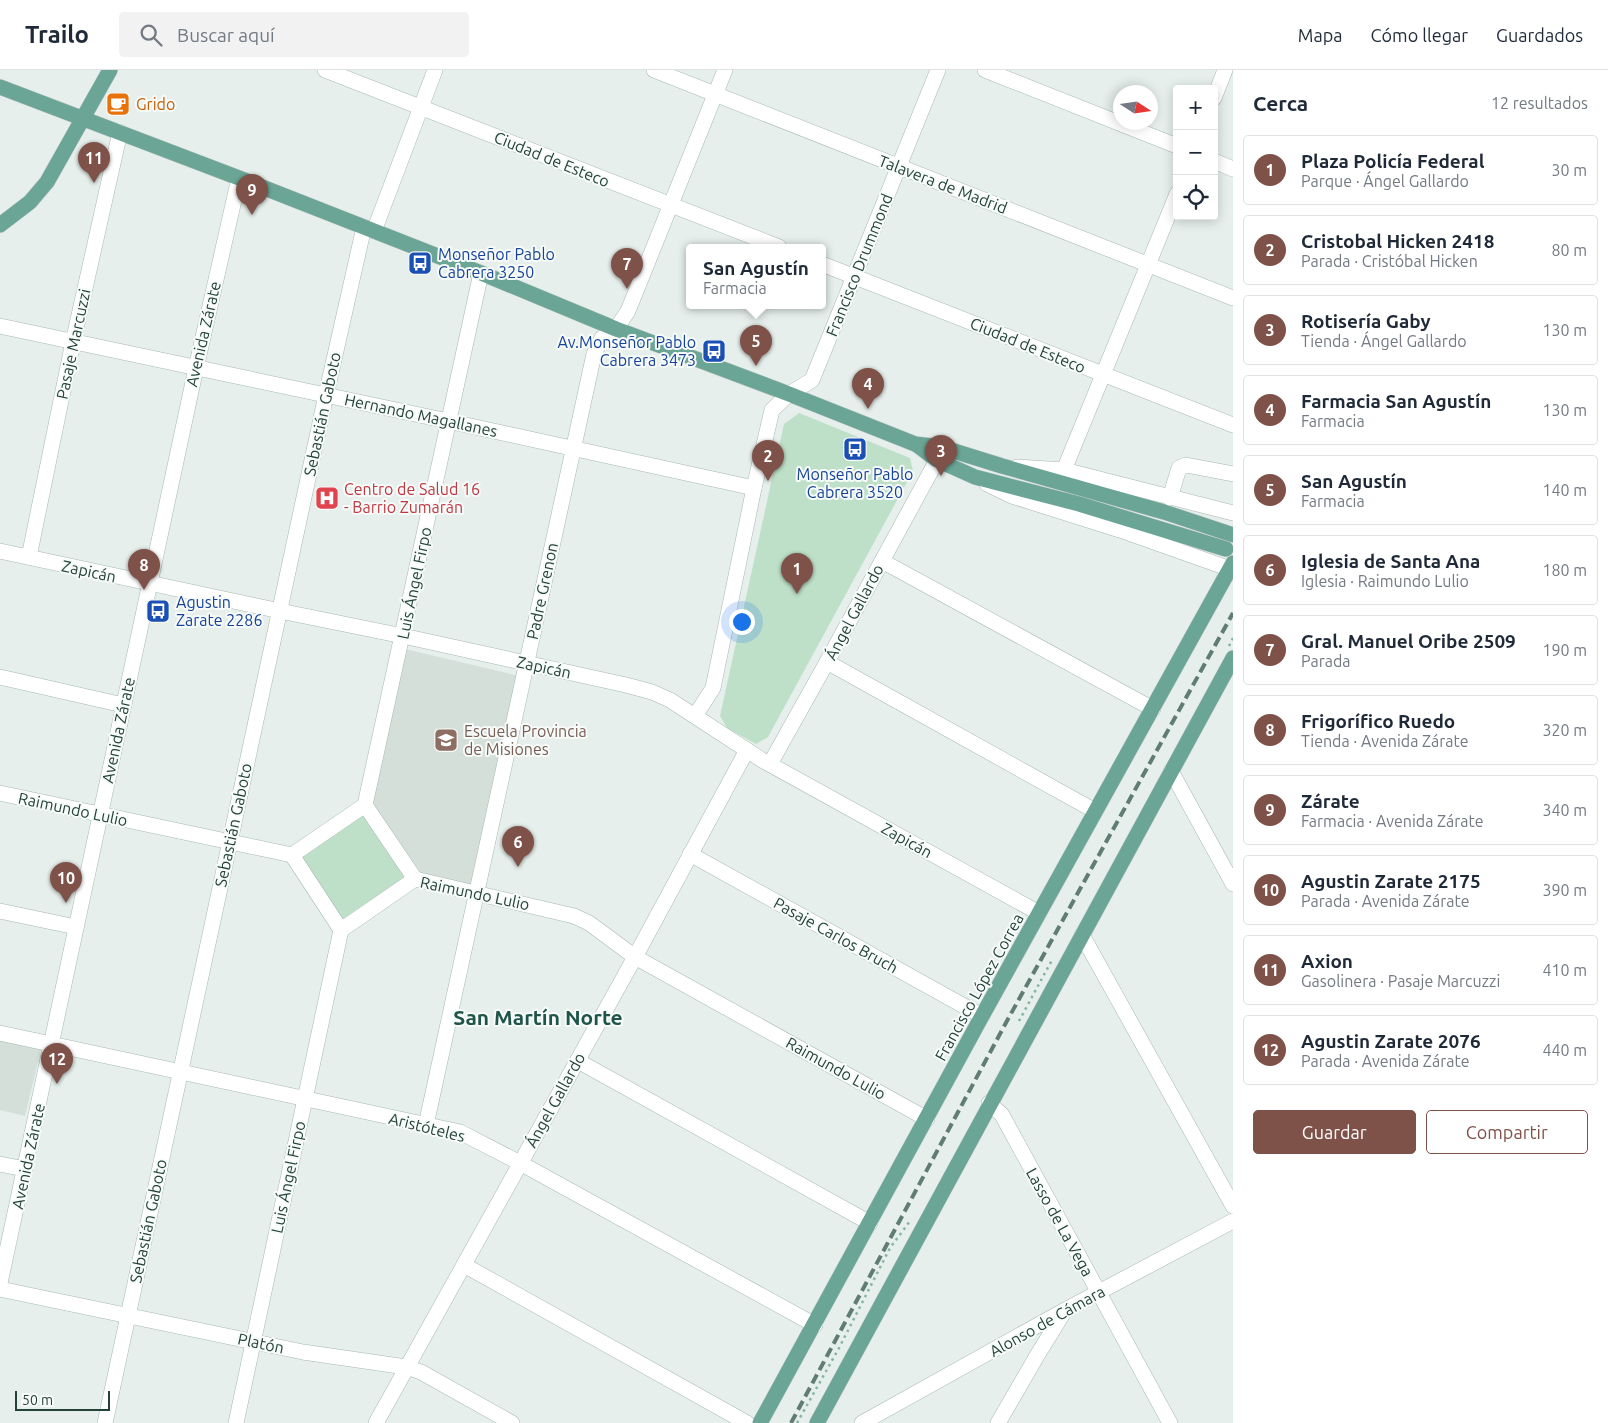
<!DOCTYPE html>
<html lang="es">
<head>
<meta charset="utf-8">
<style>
	body { margin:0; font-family:Ubuntu,sans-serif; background:#f2f2f3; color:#1f2937 }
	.controls { position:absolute; right:15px; top:15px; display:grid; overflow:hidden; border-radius:5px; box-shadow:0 2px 12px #0003 }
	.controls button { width:45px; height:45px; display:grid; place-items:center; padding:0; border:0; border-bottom:1px solid #e0e1e3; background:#fff; color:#1f2937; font:25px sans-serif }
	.compass { position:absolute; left:1113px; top:15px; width:45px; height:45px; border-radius:50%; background:#fff; box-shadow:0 2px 12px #0003; rotate:102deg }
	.scale { position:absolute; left:15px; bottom:12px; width:95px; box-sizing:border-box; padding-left:5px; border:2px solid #24423a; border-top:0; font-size:14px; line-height:18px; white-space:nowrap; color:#24423a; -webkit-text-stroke:4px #f7fbf9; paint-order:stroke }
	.you { position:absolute; left:741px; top:551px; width:18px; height:18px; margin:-12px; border:4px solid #fff; border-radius:50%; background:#1a73e8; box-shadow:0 0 0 8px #1a73e833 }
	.badge { display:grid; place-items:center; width:32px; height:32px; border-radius:50%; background:#7f5249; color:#fff; font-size:16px; font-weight:700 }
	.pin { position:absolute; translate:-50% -41px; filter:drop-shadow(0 1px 2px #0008) }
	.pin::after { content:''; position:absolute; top:26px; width:18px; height:15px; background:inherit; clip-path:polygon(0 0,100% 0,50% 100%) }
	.popup { position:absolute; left:686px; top:174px; width:140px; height:65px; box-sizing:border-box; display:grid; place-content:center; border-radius:5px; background:#fff; filter:drop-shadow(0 1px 4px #0005); font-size:16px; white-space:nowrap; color:#747a83 }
	.popup b { font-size:19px; color:#1f2937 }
	.popup::after { content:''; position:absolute; left:50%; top:100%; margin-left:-10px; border:10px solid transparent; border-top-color:#fff }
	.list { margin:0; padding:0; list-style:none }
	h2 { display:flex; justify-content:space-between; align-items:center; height:65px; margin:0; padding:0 20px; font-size:21px }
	h2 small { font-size:16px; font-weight:400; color:#747a83 }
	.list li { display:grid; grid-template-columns:32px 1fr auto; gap:15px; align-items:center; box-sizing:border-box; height:70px; margin:0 10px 10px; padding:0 10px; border:1px solid #e0e1e3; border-radius:5px }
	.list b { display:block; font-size:19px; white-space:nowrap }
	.list p { margin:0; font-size:16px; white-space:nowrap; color:#747a83 }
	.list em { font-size:16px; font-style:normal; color:#747a83 }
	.actions { display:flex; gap:10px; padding:15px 20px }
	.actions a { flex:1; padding:11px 0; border:1px solid #7f5249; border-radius:5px; text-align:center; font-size:18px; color:#7f5249 }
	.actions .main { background:#7f5249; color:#fff }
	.icon { flex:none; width:28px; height:28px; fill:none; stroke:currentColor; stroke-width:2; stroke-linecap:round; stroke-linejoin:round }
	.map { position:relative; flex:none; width:1233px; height:1353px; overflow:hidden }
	header { display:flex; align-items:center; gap:30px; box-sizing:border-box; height:70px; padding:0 25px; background:#fff; border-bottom:1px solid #e0e1e3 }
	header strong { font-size:24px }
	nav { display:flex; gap:28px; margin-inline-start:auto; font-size:18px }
	.search { width:350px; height:45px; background:#f2f2f3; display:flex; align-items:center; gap:12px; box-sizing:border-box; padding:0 18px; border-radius:5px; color:#747a83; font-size:19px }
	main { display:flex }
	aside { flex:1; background:#fff }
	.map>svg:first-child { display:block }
</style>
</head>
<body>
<header>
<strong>Trailo</strong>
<div class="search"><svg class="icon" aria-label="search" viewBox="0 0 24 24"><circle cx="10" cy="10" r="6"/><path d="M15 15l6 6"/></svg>Buscar aquí</div>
<nav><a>Mapa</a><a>Cómo llegar</a><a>Guardados</a></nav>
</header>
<main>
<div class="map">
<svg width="1233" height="1353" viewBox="0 0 1233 1353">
	<rect width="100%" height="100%" fill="#e6efeb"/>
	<g fill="#d4dfda">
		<polygon points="405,579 519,606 475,816 424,807 372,733"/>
		<polygon points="0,969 41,979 25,1046 0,1040"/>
	</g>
	<g fill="#bfe0c8">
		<polygon points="799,343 910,388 913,401 768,667 756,674 727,658 720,646 784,354"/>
		<polygon points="364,745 405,807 341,850 300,789"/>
	</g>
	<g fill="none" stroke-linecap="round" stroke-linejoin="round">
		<g stroke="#a8b8b2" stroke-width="16">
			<g id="minor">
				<polyline points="325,0 779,177"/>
				<polyline points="654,0 1233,228"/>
				<polyline points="985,0 1177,76"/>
				<polyline points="1214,28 1225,0"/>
				<polyline points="1214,91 1233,99"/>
				<polyline points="374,161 435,0"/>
				<polyline points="822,194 1233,355"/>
				<polyline points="0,256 448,351 754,418"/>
				<polyline points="1017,397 1064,400 1233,443"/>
				<polyline points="1064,400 1177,124"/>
				<polyline points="987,414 1012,426 1120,460 1233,500"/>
				<polyline points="1170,428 1179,398 1186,395 1233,404"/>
				<polyline points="0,481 280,541 403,566 626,615 652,622 670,630 762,690 1039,843"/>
				<polyline points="29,487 73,272 120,62"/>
				<polyline points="882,491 1153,639"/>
				<polyline points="827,592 1095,741"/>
				<polyline points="0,607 123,635"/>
				<polyline points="695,646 713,618 754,418 772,340 789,324 812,310 938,0"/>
				<polyline points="770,694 827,592 937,390"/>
				<polyline points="1171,701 1233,814"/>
				<polyline points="0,723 292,785 341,860"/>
				<polyline points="365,735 415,809"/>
				<polyline points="690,784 982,946"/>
				<path d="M292,785L365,735C405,558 441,380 481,203"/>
				<polyline points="0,841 76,857"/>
				<polyline points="341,860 415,809 574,846 589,853 635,887 927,1049"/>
				<polyline points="1082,865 1233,1136"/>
				<polyline points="0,963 460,1062 520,1093 815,1255"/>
				<polyline points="578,991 870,1153"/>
				<polyline points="989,1033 1002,1045 1170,1353"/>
				<polyline points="426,1055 594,284 602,268 616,259 628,241 725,0"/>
				<polyline points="0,1094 25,1099"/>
				<polyline points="464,1195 747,1353"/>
				<polyline points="0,1213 196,298 239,108"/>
				<polyline points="0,1219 303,1282 406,1297 421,1302 512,1353"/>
				<polyline points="105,1353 326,325 364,157"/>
				<polyline points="236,1353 341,860"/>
				<polyline points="376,1353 635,887 747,680"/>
				<polyline points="862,1353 1065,1240 1233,1151"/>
				<polyline points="998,1353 1038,1284 1064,1242"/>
			</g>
		</g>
		<g stroke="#c2cac8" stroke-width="16">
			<g id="major">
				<polyline points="0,17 239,108 481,203 616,259 789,324 905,370 915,374 941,377 1002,396 1164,442 1233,465"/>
				<polyline points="0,155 30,132 47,112 110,0"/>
				<polyline points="917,375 937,390 975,407 1079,434 1226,479"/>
				<polyline points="760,1353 982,946 1233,493"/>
				<polyline points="817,1353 1233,588"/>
			</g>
		</g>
		<g stroke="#86b3a5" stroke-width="2.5" stroke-dasharray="2.5 4" stroke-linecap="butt">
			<polyline points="1229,576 1233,568"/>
			<polyline points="1019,951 1052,890"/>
			<polyline points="797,1353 839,1278 890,1178 910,1151"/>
		</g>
		<use href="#minor" stroke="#fff" stroke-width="15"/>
		<use href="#major" stroke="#6aa596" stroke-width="15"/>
		<polyline stroke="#5f7d75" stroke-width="4" stroke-dasharray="10 5" stroke-linecap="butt" points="791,1353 1008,949 1233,543"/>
	</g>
	<defs>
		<g id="cafe-square" transform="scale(1.25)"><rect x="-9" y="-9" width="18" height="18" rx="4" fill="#e8710a" stroke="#f7fbf9"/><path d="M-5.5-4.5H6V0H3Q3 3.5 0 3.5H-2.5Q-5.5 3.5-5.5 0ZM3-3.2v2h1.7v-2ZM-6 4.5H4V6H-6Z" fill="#fff"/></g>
		<g id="bus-square" transform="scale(1.25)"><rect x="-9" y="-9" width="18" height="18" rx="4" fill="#1a4fb4" stroke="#f7fbf9"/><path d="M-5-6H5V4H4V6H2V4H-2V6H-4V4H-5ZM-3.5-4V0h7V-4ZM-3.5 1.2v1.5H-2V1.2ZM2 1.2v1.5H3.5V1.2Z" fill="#fff"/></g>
		<g id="hospital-square" transform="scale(1.25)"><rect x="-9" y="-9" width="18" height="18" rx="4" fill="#e0444e" stroke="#f7fbf9"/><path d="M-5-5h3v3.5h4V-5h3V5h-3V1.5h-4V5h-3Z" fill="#fff"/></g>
		<g id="school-square" transform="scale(1.25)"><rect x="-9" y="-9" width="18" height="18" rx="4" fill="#8d6e63" stroke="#f7fbf9"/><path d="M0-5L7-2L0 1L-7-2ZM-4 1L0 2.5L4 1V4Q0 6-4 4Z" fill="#fff"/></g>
	</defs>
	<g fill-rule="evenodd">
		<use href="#cafe-square" x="118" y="34"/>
		<use href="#bus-square" x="420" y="193"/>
		<use href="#bus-square" x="714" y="281"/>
		<use href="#bus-square" x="855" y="379"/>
		<use href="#hospital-square" x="327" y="428"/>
		<use href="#bus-square" x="158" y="541"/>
		<use href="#school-square" x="446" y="670"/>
	</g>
	<g text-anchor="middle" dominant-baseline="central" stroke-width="4" stroke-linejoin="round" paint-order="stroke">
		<g font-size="16" fill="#c56008" stroke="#f7fbf9" text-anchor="start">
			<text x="136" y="34">Grido</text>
		</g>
		<g font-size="16" fill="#24423a" stroke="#f7fbf9">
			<text transform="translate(552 89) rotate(22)">Ciudad de Esteco</text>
			<text transform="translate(943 114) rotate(21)">Talavera de Madrid</text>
			<text transform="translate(859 195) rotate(-68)">Francisco Drummond</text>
			<text transform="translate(203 264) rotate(-77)">Avenida Zárate</text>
			<text transform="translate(73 274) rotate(-78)">Pasaje Marcuzzi</text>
			<text transform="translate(1028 275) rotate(22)">Ciudad de Esteco</text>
			<text transform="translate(322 344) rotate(-78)">Sebastián Gaboto</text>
			<text transform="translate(421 345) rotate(12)">Hernando Magallanes</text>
			<text transform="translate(89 501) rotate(12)">Zapicán</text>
			<text transform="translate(414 513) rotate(-78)">Luis Ángel Firpo</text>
			<text transform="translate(542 521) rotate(-78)">Padre Grenon</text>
			<text transform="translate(854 542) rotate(-62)">Ángel Gallardo</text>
			<text transform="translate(544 597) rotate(12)">Zapicán</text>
			<text transform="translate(118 660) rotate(-78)">Avenida Zárate</text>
			<text transform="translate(73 739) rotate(12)">Raimundo Lulio</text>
			<text transform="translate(233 755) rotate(-78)">Sebastián Gaboto</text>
			<text transform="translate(907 770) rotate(29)">Zapicán</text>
			<text transform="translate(475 823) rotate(12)">Raimundo Lulio</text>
			<text transform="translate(836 865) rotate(29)">Pasaje Carlos Bruch</text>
			<text transform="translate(979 917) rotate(-61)">Francisco López Correa</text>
			<text transform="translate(836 998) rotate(29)">Raimundo Lulio</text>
			<text transform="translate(555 1030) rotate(-61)">Ángel Gallardo</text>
			<text transform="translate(427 1057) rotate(14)">Aristóteles</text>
			<text transform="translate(28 1086) rotate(-78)">Avenida Zárate</text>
			<text transform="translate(288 1107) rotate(-78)">Luis Ángel Firpo</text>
			<text transform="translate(148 1151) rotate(-78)">Sebastián Gaboto</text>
			<text transform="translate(1060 1152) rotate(61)">Lasso de La Vega</text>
			<text transform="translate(1047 1251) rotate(-29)">Alonso de Cámara</text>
			<text transform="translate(261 1273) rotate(12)">Platón</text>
		</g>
		<g font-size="16" fill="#164399" stroke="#f7fbf9" text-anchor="start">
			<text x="438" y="184">Monseñor Pablo<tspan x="438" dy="18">Cabrera 3250</tspan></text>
			<text x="696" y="272" text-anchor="end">Av.Monseñor Pablo<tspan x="696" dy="18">Cabrera 3473</tspan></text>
			<text x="855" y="404" text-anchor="middle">Monseñor Pablo<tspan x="855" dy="18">Cabrera 3520</tspan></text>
			<text x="176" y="532">Agustin<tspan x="176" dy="18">Zarate 2286</tspan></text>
		</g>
		<g font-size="16" fill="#be3a42" stroke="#f7fbf9" text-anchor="start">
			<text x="344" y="419">Centro de Salud 16<tspan x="344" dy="18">- Barrio Zumarán</tspan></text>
		</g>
		<g font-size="16" fill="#785e54" stroke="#f7fbf9" text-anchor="start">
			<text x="464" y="661">Escuela Provincia<tspan x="464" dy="18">de Misiones</tspan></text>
		</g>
		<g font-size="21" font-weight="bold" fill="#1f5548" stroke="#f7fbf9">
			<text x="538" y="947">San Martín Norte</text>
		</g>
	</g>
</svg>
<div class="controls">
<button>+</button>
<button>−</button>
<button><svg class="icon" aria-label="locate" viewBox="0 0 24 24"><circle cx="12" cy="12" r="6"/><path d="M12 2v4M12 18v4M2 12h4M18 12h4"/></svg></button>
</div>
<svg class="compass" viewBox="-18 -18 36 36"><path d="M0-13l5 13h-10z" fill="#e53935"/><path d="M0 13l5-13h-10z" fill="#747a83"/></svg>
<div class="scale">50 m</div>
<div class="you"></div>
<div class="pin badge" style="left:797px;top:524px">1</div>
<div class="pin badge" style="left:768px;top:411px">2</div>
<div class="pin badge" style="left:941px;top:406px">3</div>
<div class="pin badge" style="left:868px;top:339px">4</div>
<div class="pin badge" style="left:756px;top:296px">5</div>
<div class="popup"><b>San Agustín</b>Farmacia</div>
<div class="pin badge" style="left:518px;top:797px">6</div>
<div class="pin badge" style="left:627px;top:219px">7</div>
<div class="pin badge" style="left:144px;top:520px">8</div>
<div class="pin badge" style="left:252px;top:145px">9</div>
<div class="pin badge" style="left:66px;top:833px">10</div>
<div class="pin badge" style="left:94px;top:113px">11</div>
<div class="pin badge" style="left:57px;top:1014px">12</div>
</div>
<aside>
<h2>Cerca<small>12 resultados</small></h2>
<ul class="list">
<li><span class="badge">1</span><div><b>Plaza Policía Federal</b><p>Parque · Ángel Gallardo</p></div><em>30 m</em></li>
<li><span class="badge">2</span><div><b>Cristobal Hicken 2418</b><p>Parada · Cristóbal Hicken</p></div><em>80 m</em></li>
<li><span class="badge">3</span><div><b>Rotisería Gaby</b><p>Tienda · Ángel Gallardo</p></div><em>130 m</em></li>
<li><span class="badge">4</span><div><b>Farmacia San Agustín</b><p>Farmacia</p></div><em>130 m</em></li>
<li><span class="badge">5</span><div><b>San Agustín</b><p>Farmacia</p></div><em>140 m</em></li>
<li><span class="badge">6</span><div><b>Iglesia de Santa Ana</b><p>Iglesia · Raimundo Lulio</p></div><em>180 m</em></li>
<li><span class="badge">7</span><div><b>Gral. Manuel Oribe 2509</b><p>Parada</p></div><em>190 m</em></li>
<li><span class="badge">8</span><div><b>Frigorífico Ruedo</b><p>Tienda · Avenida Zárate</p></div><em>320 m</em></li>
<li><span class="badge">9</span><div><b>Zárate</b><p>Farmacia · Avenida Zárate</p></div><em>340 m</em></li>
<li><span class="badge">10</span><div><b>Agustin Zarate 2175</b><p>Parada · Avenida Zárate</p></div><em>390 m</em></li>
<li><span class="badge">11</span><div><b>Axion</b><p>Gasolinera · Pasaje Marcuzzi</p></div><em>410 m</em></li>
<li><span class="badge">12</span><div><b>Agustin Zarate 2076</b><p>Parada · Avenida Zárate</p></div><em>440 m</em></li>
</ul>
<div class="actions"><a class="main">Guardar</a><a>Compartir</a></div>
</aside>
</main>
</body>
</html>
